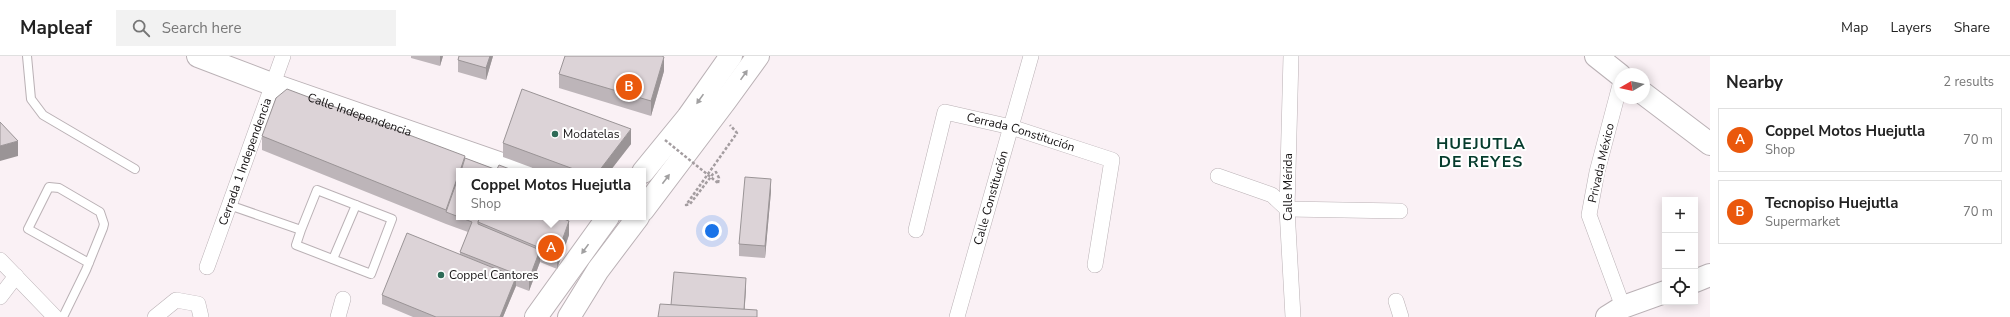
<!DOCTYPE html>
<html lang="en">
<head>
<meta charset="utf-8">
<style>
	body { margin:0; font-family:"Nunito Sans",sans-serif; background:#f2f2f2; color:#222 }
	.controls { position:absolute; right:12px; bottom:12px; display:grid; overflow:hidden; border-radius:0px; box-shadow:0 2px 10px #0003 }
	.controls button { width:36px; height:36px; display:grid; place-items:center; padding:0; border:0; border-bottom:1px solid #e0e0e0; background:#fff; color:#222; font:20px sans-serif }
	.compass { position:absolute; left:1614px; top:12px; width:36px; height:36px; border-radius:50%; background:#fff; box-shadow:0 2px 10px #0003; rotate:261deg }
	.you { position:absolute; left:712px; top:175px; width:14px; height:14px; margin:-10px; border:3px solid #fff; border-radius:50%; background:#1a73e8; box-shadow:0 0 0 6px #1a73e833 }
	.badge { display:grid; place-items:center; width:26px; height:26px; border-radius:50%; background:#ea580c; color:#fff; font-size:13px; font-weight:700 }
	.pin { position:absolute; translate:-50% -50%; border:2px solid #fff; box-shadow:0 1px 4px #0006 }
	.popup { position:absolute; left:456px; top:112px; width:190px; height:52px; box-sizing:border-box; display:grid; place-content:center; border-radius:0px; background:#fff; filter:drop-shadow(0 1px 3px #0005); font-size:13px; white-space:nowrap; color:#767676 }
	.popup b { font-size:15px; color:#222 }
	.popup::after { content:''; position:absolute; left:50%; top:100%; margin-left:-8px; border:8px solid transparent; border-top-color:#fff }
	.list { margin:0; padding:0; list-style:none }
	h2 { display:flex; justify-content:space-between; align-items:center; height:52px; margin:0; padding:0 16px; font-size:17px }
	h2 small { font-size:13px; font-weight:400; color:#767676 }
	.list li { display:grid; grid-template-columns:26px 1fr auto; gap:12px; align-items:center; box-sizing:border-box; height:64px; margin:0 8px 8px; padding:0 8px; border:1px solid #e0e0e0; border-radius:0px }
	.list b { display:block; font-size:15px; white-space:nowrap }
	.list p { margin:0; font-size:13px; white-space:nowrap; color:#767676 }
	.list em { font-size:13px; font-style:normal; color:#767676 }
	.icon { flex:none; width:22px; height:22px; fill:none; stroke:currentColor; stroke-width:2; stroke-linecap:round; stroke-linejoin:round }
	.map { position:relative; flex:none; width:1710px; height:261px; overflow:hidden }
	header { display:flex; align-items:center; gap:24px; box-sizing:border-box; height:56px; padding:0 20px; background:#fff; border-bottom:1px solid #e0e0e0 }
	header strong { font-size:19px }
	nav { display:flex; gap:22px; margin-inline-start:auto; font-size:14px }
	.search { width:280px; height:36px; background:#f2f2f2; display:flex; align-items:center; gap:10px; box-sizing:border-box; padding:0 14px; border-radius:0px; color:#767676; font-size:15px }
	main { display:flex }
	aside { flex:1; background:#fff }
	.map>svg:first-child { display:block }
</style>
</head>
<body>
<header>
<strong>Mapleaf</strong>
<div class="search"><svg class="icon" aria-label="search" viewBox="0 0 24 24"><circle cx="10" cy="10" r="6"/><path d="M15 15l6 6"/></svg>Search here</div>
<nav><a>Map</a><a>Layers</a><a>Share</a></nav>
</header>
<main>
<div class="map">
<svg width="1710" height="261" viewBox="0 0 1710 261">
	<rect width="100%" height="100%" fill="#faf1f5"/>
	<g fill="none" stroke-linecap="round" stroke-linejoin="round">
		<g stroke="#bab1b5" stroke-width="10">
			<g id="lane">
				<polyline points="27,0 31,43 43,59 135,113"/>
				<polyline points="229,149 301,174 296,189 371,218 392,163 317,134 301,174"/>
				<polyline points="333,203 356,149"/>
				<polyline points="63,261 86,214 103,172 104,168 100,156 59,132 49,131 28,173 89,207"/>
			</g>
		</g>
		<g stroke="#bab1b5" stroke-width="16">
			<g id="street">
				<polyline points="1291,0 1287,153 1293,261"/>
				<polyline points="1620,29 1597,116 1589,159 1623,251"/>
				<polyline points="1218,120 1272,139 1287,153 1400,155"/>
				<path id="s1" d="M916,174L945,56L1011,71L1112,104L1095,209"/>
				<polyline points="0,204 55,261"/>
				<path id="s2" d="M207,211L283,0"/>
				<polyline points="0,241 16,220"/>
				<polyline points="1396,245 1401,261"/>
				<polyline points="155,261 176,244 198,248 201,261"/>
				<polyline points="338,261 343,243"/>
				<path id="s3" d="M957,261L1031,0"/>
			</g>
		</g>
		<g stroke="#bab1b5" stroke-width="24">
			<g id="secondary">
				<path id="s4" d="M198,0L274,29L522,115"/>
				<polyline points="1596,0 1620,19"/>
				<polyline points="1644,38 1710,88"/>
				<polyline points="1695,225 1710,219"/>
				<polyline points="1607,261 1623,251 1665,236"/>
			</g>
		</g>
		<g stroke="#bab1b5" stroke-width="24">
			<g id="primary">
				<polyline points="643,116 688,61 731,0"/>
				<polyline points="643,154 726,44 758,0"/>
				<polyline points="536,261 608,161"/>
				<polyline points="569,261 598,214 638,161"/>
			</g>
		</g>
		<polyline stroke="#a49da0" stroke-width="2.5" stroke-dasharray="3 2" stroke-linecap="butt" points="718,127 719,122 716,116 713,118 690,148 686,149 737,77 730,69"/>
		<use href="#lane" stroke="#fff" stroke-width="8"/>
		<use href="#street" stroke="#fff" stroke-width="15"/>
		<use href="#secondary" stroke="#fff" stroke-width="22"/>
		<use href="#primary" stroke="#fff" stroke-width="22"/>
		<polyline stroke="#a49da0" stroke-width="2.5" stroke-dasharray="3 2" stroke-linecap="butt" points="665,84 718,127"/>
	</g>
	<g fill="#bdb5b9">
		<polygon points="411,0 443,0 440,10 411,2"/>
		<polygon points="459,0 493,0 486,24 458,16 458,4"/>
		<polygon points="664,15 651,60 559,32 559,18"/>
		<polygon points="262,80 465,102 497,114 515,115 459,115 569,179 557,213 540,206 529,235 516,230 503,261 413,261 382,248 382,239 460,199 460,196 468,176 446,168 262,94"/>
		<polygon points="503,87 631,88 610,115 541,115 503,101"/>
		<polygon points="771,135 765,202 739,200 739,188"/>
	</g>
	<g fill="#9a9496">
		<polygon points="440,0 443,0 440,10"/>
		<polygon points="490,0 493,0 486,24 486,12"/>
		<polygon points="664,1 664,15 651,60 651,45"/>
		<polygon points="631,73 631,88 610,115 599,115"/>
		<polygon points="18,85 18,100 0,105 0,90"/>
		<polygon points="771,123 771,135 765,202 765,190"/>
		<polygon points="569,165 569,179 557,213 557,199"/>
		<polygon points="540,194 540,206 529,235 529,223"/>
		<polygon points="516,221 516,230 503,261 500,261"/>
		<polygon points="746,222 746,234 744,261 743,256"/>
	</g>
	<g fill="#dcd3d7" stroke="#9a9496">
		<polygon points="459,0 490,0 486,12 458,4"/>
		<polygon points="565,0 662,0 664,1 651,45 559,18"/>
		<polygon points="287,33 465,100 460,115 459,115 459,117 446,154 262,80 276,42"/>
		<polygon points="522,33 631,73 599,115 579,115 503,87"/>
		<polygon points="0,66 18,85 0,90"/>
		<polygon points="465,102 497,114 496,115 461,115"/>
		<polygon points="499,109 515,115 496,115"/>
		<polygon points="459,119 459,161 446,156"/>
		<polygon points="745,121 771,123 765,190 739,188"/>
		<polygon points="459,161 480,161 478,166 478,168 540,194 529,223 460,196 472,166"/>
		<polygon points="480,161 559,161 569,165 557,199 478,166"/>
		<polygon points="407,177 516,221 500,261 436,261 382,239"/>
		<polygon points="674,216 746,222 744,254 671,249"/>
		<polygon points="660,248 757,254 757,261 658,261"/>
	</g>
	<defs><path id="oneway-solid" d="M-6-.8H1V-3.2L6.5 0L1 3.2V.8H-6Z"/></defs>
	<g fill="#a1a0a1">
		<use href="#oneway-solid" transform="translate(744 19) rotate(-55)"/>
		<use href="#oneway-solid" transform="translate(700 43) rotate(125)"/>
		<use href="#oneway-solid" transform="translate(666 123) rotate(-53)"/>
		<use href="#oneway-solid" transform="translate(585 193) rotate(126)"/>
	</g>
	<g fill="#2e6b57" stroke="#fff" stroke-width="1.5">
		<circle cx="555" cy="78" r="4"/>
		<circle cx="441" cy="219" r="4"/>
	</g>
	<g text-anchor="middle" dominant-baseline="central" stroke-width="4" stroke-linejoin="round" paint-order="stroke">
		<g font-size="12" fill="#151213" stroke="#fff">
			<text stroke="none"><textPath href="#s4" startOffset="172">Calle Independencia</textPath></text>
			<text stroke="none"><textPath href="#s1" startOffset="200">Cerrada Constitución</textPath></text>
			<text stroke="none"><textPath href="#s2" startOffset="112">Cerrada 1 Independencia</textPath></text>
			<text transform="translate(1601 107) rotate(-77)">Privada México</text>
			<text transform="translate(1288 131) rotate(-90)">Calle Mérida</text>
			<text stroke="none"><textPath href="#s3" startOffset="124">Calle Constitución</textPath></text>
		</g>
		<g font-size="12" fill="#151213" stroke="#fff" text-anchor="start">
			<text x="563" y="78">Modatelas</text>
			<text x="449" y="219">Coppel Cantores</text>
		</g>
		<g font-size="16" font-weight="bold" letter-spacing="1" fill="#063c2d" stroke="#fff">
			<text x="1481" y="88">HUEJUTLA<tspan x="1481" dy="18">DE REYES</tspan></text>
		</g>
	</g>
</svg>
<div class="controls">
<button>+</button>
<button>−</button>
<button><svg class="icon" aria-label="locate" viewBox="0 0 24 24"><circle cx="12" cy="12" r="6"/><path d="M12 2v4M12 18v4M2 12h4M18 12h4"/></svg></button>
</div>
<svg class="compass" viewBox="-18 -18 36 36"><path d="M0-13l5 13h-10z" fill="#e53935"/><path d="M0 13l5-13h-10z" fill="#767676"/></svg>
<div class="you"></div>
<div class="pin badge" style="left:551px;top:192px">A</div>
<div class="popup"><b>Coppel Motos Huejutla</b>Shop</div>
<div class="pin badge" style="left:629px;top:31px">B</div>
</div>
<aside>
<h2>Nearby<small>2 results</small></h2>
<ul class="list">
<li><span class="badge">A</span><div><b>Coppel Motos Huejutla</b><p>Shop</p></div><em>70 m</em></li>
<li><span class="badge">B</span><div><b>Tecnopiso Huejutla</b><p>Supermarket</p></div><em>70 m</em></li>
</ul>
</aside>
</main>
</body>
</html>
